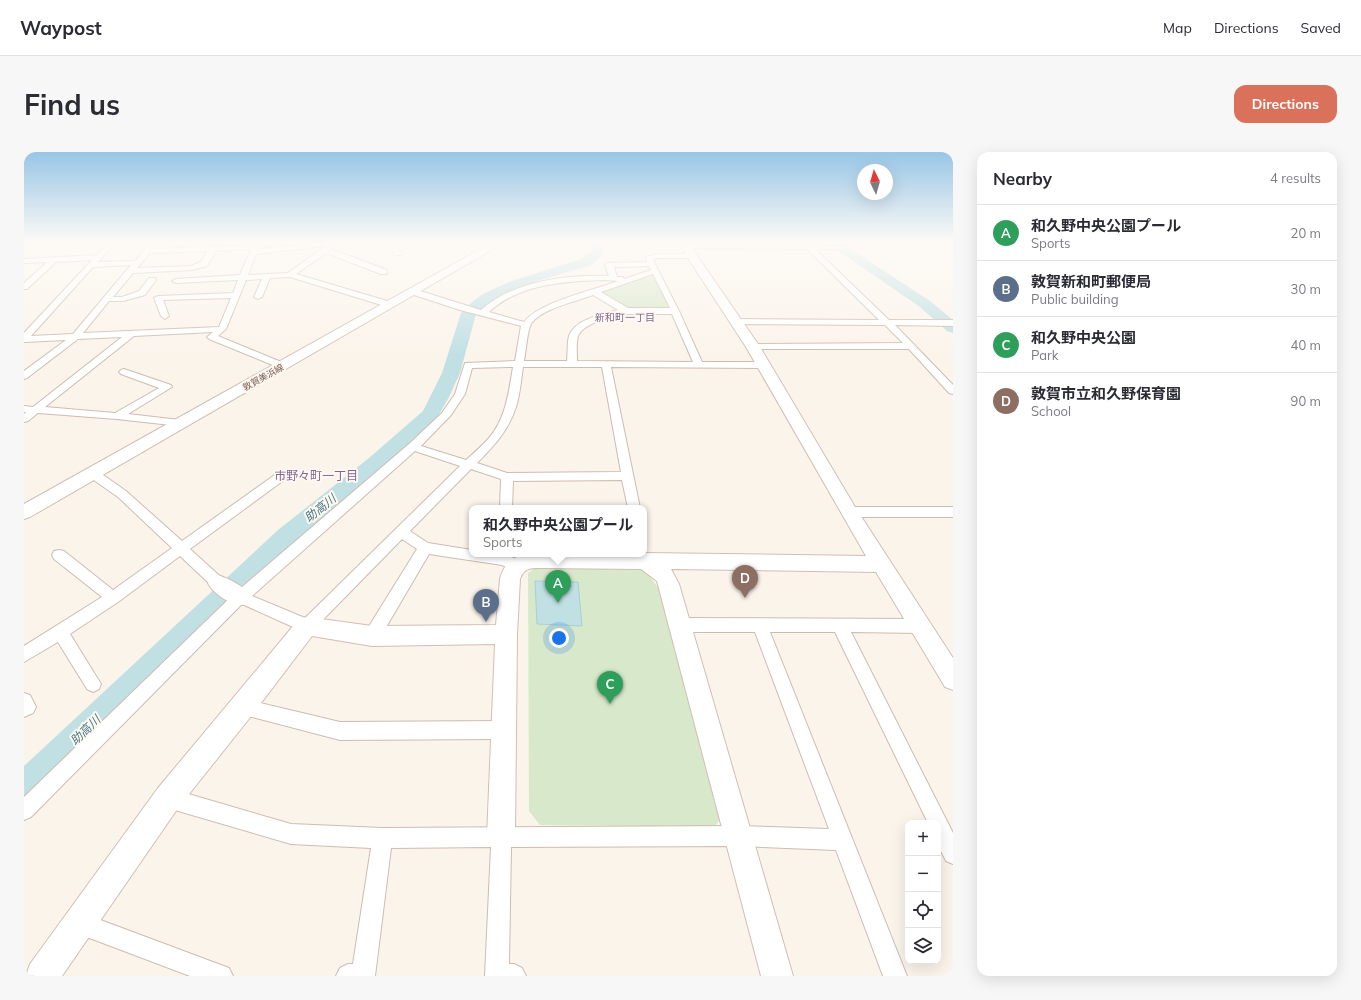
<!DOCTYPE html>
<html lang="en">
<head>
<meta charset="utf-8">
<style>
	body { margin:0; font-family:Mulish,"Noto Sans JP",sans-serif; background:#f7f7f7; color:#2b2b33 }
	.controls { position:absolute; right:12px; bottom:12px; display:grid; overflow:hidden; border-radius:8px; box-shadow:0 4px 16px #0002 }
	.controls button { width:36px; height:36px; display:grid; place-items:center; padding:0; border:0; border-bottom:1px solid #e1e1e2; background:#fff; color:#2b2b33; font:20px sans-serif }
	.compass { position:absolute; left:833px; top:12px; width:36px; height:36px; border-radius:50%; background:#fff; box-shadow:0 4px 16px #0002; rotate:355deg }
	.you { position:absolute; left:535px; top:486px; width:14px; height:14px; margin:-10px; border:3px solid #fff; border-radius:50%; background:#1a73e8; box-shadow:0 0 0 6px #1a73e833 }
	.badge { display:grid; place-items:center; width:26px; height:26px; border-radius:50%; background:#da715b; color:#fff; font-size:13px; font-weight:700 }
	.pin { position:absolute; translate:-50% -33px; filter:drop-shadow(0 1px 2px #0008) }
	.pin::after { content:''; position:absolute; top:21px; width:14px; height:12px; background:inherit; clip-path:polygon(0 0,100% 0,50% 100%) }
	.popup { position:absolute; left:445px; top:353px; width:178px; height:52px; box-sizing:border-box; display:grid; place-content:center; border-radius:8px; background:#fff; filter:drop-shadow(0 1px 3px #0005); font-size:13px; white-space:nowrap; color:#7c7c81 }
	.popup b { font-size:15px; color:#2b2b33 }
	.popup::after { content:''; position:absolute; left:50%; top:100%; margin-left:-8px; border:8px solid transparent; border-top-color:#fff }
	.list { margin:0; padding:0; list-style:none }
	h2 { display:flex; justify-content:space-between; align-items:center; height:52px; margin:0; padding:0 16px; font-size:17px }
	h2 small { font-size:13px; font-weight:400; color:#7c7c81 }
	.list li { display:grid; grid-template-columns:26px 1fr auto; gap:12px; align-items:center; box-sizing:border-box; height:56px; padding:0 16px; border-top:1px solid #e1e1e2 }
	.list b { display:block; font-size:15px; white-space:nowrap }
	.list p { margin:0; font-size:13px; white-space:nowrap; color:#7c7c81 }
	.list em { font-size:13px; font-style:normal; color:#7c7c81 }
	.icon { flex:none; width:22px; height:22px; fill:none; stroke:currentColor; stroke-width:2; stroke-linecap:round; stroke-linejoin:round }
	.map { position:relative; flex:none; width:929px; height:824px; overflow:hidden; border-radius:12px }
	header { display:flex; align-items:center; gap:24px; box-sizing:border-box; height:56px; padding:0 20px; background:#fff; border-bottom:1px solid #e1e1e2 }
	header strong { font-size:19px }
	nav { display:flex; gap:22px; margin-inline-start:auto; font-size:14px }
	.intro { display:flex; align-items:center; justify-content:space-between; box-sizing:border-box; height:96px; padding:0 24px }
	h1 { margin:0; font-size:28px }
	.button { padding:10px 18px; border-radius:12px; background:#da715b; color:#fff; font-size:14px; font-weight:700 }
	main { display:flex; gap:24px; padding:0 24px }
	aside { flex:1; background:#fff; border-radius:12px; box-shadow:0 4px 16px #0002 }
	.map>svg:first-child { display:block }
</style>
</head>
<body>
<header>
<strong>Waypost</strong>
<nav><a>Map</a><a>Directions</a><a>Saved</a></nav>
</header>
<div class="intro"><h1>Find us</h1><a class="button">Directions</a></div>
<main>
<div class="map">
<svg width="929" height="824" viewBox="0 0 929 824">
	<rect width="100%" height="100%" fill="#fbf4eb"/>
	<g fill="#d8e8ca">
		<polygon points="627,123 630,124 644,154 642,157 603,157 577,141"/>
		<polygon points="513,415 615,415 624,422 641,445 697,667 690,675 516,673 505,659 504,421"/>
	</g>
	<polygon fill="#c1e0e4" stroke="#a8d0d5" points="511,429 554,430 558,474 513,472"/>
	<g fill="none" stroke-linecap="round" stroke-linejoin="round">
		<g fill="#c1e0e4" fill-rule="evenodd">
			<path d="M571,89H583C580,97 578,104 571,110C563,116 552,117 543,120C512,130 475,138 452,162L436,221L425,245L413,266L359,316L270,390L12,649L0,654V614L254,378L345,306L399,259L418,221L437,161L448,150L459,142L485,130L557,107L566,100Z"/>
			<polygon points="800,89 814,89 906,149 929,168 929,181 923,179 896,155"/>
		</g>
		<g stroke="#cdbcb1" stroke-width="2">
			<g id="street">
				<path d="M87,89H94L74,110L111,109L128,89H135L129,97L229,93L231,89H237L234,97L313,89H335C327,95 317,90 307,97L363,118V122H357L302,101L272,122L370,151L371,153L367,155H364L266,125L246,126L238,145L234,147L230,145L238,127L222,128L202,177L194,184L262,212L264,214L262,216H256L185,187L183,185L189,180L110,184L21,255L91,261L135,236L97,222L95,220L97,218L100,217L147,233L148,235L104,262L156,268L161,271L160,273L156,274L93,267L14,261L4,269L0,270V262L2,260H0V254L9,255L98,185L54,187L3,226L0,227V219L42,188L0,190V181L68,108L32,110L3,137H0V131L23,110L0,111V107L73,103ZM302,94L264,121L224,123L232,102ZM227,97L216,123L152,127L148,129L152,131L214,128L209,141L134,144L130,146L137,164L141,167L145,164L139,148L207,146L195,175L59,181L85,149H99L121,143L132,128L131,126H125L115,139L98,145H89L109,121L168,118L183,114L192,99ZM184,99L177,110L167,114L113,116L126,101ZM107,113L49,182L7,184L69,115Z"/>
				<polygon points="361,89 368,89 378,101 377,103 371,103"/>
				<polygon points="776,89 783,89 787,93 823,94 825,95 821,97 791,97 865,168 929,168 929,174 871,173 929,233 929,242 925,241 885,197 726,197 724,195 729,192 879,191 861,173 708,172 707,170 708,168 711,167 855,168 783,97 661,96 657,94 661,92 779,93"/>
				<path d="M632,102H669L673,104L669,106H633L629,108L655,159L678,210H739L744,213L739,216L587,215L616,356H604L598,328L489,329L488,356H476L477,327L447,317L386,379L404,391L448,398V402C463,402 489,398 498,414L496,418L491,419L478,413L405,402L354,489L348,491L342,489L340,484L342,479L393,397L378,387L288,479L283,481L278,479L218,452L7,665L0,668V645L211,441L385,292L418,261L431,242L441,211L491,209L497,174L436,158L387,142V138H393L457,158C489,129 543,122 585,124L581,113L582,111L623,110L622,105ZM625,114L627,118L600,127L599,125H593L590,115ZM629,122L646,156H604L577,140ZM581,128L594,129C570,138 515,150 500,170L465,160C495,132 541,129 581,128ZM569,143L594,158C579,162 551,167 545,184C543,192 544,201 543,209H500C502,199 503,180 507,172C516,157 554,149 569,143ZM602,162H648L669,210L553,209C553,201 552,192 554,184C559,171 590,164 602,162ZM489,215C485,239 482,266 465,286C458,294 450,301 442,308L397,294L427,263L441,242L448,216ZM499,215H578L597,320L483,321L453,311C469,295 485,278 492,255C496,243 497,228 499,215ZM391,299L436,314L281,466L228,444Z"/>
				<polygon points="68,317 72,318 102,339 158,389 252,322 260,322 262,325 260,328 166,397 199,427 201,431 199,435 194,437 189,435 156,404 94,450 46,482 77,532 75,537 69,540 63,537 34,490 0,510 0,494 78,445 30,407 28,403 30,399 35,398 40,399 89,438 148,396 94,345 64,324 62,321 64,318"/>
				<polygon points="825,355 929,355 929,365 825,365 820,363 819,360 820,357"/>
				<polygon points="657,466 896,467 901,469 904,474 901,479 896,481 827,480 929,681 929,712 922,709 914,693 914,671 904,671 811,480 746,480 883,824 859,824 812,698 715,694 487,695 485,812 490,812 498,816 502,824 461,824 467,695 367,696 351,824 312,824 316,816 324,812 329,812 347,696 267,692 144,656 137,653 134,646 137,639 144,636 267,672 358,676 715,674 805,677 731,480 657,480 652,478 649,473 652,468"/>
				<polygon points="0,541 6,543 12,555 9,561 0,565"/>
				<polygon points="219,547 316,570 480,569 486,572 489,578 486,584 480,587 316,588 213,561 210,555 213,549"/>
				<polygon points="55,760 205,816 209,824 166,824 47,779 44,771 47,763"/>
			</g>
		</g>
		<g stroke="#d2beb2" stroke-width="2">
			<g id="secondary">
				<polygon points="471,89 483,89 6,365 0,367 0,352"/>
				<path d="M653,89H663L736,195L831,355L929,506V538L921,535L852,420L647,417L655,432L769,824H737L633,429L617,417L519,416C508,416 500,415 496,427L493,482L491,685L487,695L477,699L467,695L463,685L471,492L348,494L288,484L228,563L154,656L38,824H2L6,812L134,636L275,467L283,465L348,474L472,473L476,427C480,412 487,406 501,402L620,401L842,404L722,195Z"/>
				<path d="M194,423C205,427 221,434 227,445L223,451C220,452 217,454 214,453C204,451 188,440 184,431L187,425Z"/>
			</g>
		</g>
		<use href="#street" fill="#fff" fill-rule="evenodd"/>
		<use href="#secondary" fill="#fff" fill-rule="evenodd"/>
	</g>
	<linearGradient id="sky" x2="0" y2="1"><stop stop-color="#98c6e6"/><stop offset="0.44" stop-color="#fdfaf6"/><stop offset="1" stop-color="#fdfaf6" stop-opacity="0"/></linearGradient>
	<rect width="929" height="204" fill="url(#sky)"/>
	<g text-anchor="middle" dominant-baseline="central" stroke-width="4" stroke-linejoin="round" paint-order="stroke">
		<g font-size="9" fill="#755b50" stroke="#fef8f2">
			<text transform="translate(239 225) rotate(-29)">敦賀美浜線</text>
		</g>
		<g font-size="10" fill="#816890" stroke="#fef8f2">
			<text x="601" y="165">新和町一丁目</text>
		</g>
		<g font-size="12" fill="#816890" stroke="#fef8f2">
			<text x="292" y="323">市野々町一丁目</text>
		</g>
		<g font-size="12" font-style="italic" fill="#47787f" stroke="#fef8f2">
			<text transform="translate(296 356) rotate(-39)">助高川</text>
			<text transform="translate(61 578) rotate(-44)">助高川</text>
		</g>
	</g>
</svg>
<div class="controls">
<button>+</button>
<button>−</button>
<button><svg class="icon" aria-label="locate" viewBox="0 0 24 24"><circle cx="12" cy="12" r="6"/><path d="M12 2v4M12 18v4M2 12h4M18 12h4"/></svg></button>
<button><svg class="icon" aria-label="layers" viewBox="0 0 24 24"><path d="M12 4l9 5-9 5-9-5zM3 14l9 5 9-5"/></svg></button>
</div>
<svg class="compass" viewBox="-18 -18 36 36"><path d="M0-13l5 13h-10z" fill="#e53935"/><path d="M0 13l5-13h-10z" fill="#7c7c81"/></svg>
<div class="you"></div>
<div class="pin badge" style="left:534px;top:451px;background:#2e9e5b">A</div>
<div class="popup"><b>和久野中央公園プール</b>Sports</div>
<div class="pin badge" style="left:462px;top:470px;background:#5c6f8a">B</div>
<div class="pin badge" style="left:586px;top:552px;background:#2e9e5b">C</div>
<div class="pin badge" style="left:721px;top:446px;background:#8d6e63">D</div>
</div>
<aside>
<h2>Nearby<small>4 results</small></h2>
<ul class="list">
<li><span class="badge" style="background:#2e9e5b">A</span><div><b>和久野中央公園プール</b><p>Sports</p></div><em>20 m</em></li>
<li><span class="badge" style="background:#5c6f8a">B</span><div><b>敦賀新和町郵便局</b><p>Public building</p></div><em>30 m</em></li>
<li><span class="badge" style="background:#2e9e5b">C</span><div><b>和久野中央公園</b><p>Park</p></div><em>40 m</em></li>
<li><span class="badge" style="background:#8d6e63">D</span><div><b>敦賀市立和久野保育園</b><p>School</p></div><em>90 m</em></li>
</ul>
</aside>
</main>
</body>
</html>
